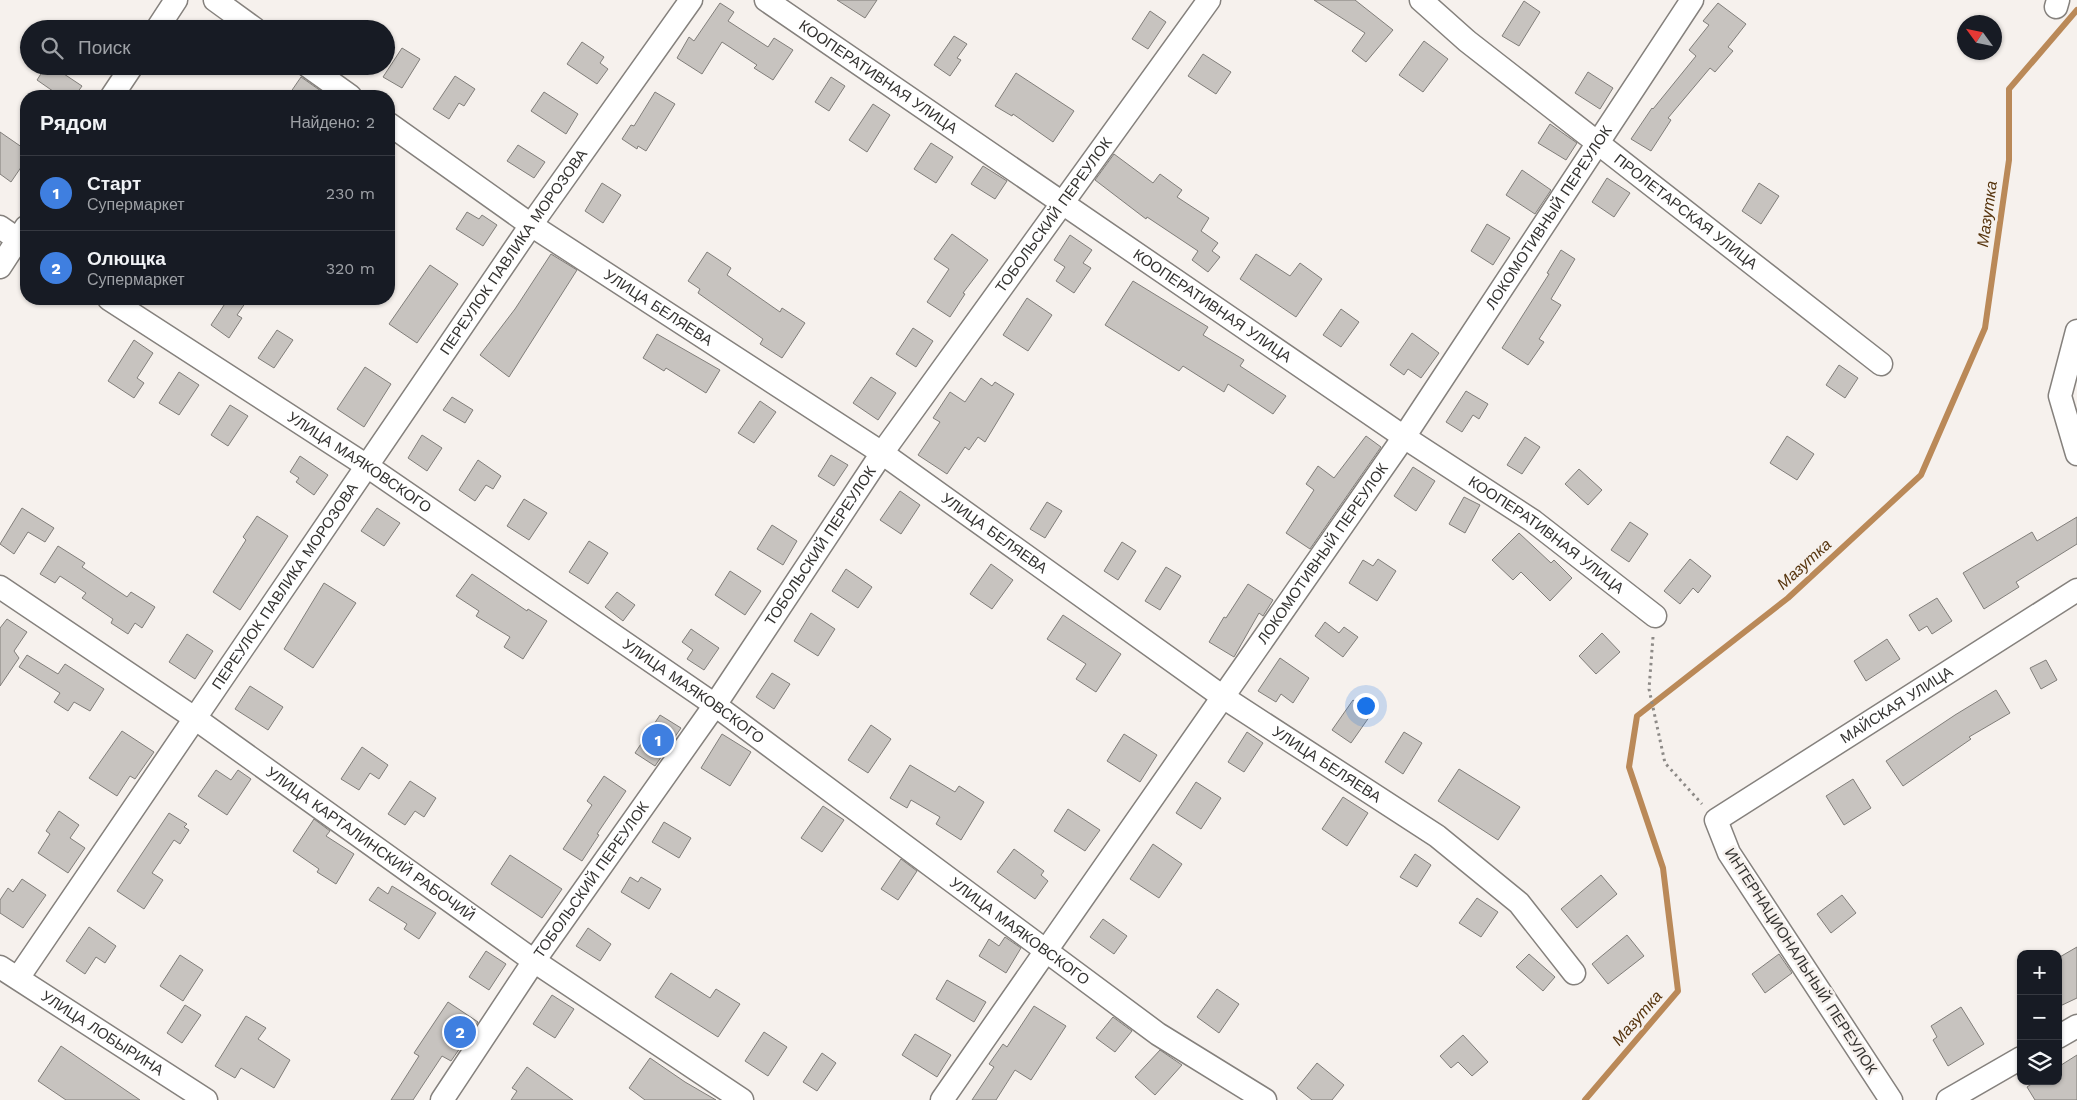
<!DOCTYPE html>
<html lang="ru">
<head>
<meta charset="utf-8">
<style>
	body { margin:0; font-family:"Work Sans",sans-serif; background:#242831; color:#f1f3f6 }
	.controls { position:absolute; right:15px; bottom:15px; display:grid; overflow:hidden; border-radius:10px; box-shadow:0 1px 4px #0004 }
	.controls button { width:45px; height:45px; display:grid; place-items:center; padding:0; border:0; border-bottom:1px solid #363941; background:#171b24; color:#f1f3f6; font:25px sans-serif }
	.compass { position:absolute; left:1957px; top:15px; width:45px; height:45px; border-radius:50%; background:#171b24; box-shadow:0 1px 4px #0004; rotate:303deg }
	.you { position:absolute; left:1365px; top:705px; width:18px; height:18px; margin:-12px; border:4px solid #fff; border-radius:50%; background:#1a73e8; box-shadow:0 0 0 8px #1a73e833 }
	.badge { display:grid; place-items:center; width:32px; height:32px; border-radius:50%; background:#8c9099; color:#fff; font-size:16px; font-weight:700 }
	.pin { position:absolute; translate:-50% -50%; border:2px solid #fff; box-shadow:0 1px 5px #0006 }
	.list { margin:0; padding:0; list-style:none }
	h2 { display:flex; justify-content:space-between; align-items:center; height:65px; margin:0; padding:0 20px; font-size:21px }
	h2 small { font-size:16px; font-weight:400; color:#9ea1a6 }
	.list li { display:grid; grid-template-columns:32px 1fr auto; gap:15px; align-items:center; box-sizing:border-box; height:75px; padding:0 20px; border-top:1px solid #363941 }
	.list b { display:block; font-size:19px; white-space:nowrap }
	.list p { margin:0; font-size:16px; white-space:nowrap; color:#9ea1a6 }
	.list em { font-size:16px; font-style:normal; color:#9ea1a6 }
	.icon { flex:none; width:28px; height:28px; fill:none; stroke:currentColor; stroke-width:2; stroke-linecap:round; stroke-linejoin:round }
	.map { position:relative; flex:none; width:2077px; height:1100px; overflow:hidden }
	.search { position:absolute; background:#171b24; box-shadow:0 1px 4px #0004; left:20px; top:20px; width:375px; height:55px; display:flex; align-items:center; gap:12px; box-sizing:border-box; padding:0 18px; border-radius:28px; color:#9ea1a6; font-size:19px }
	.panel { position:absolute; background:#171b24; box-shadow:0 1px 4px #0004; left:20px; top:90px; width:375px; height:215px; border-radius:20px }
	.map>svg:first-child { display:block }
</style>
</head>
<body>
<div class="map">
<svg width="2077" height="1100" viewBox="0 0 2077 1100">
	<rect width="100%" height="100%" fill="#f6f1ed"/>
	<g fill="none" stroke-linecap="round" stroke-linejoin="round">
		<polyline stroke="#ba8958" stroke-width="6" points="1585,1100 1678,991 1663,868 1629,767 1637,716 1788,598 1921,475 1985,328 2009,160 2009,89 2077,10"/>
	</g>
	<g fill="#c7c3bf" stroke="#817e7a">
		<polygon points="837,0 877,0 865,18"/>
		<polygon points="1314,0 1355,0 1393,30 1366,62 1352,51 1365,33"/>
		<polygon points="1524,1 1540,12 1519,46 1502,36"/>
		<polygon points="720,3 734,12 728,21 768,47 774,38 793,50 773,80 754,68 757,65 722,42 702,74 677,58 689,37 694,41"/>
		<polygon points="1718,3 1746,24 1728,47 1733,51 1715,72 1710,68 1668,118 1671,120 1651,151 1631,139 1652,108 1653,109 1696,56 1689,50 1709,25 1703,21"/>
		<polygon points="1150,11 1166,22 1148,49 1132,39"/>
		<polygon points="954,36 967,44 957,58 961,60 950,76 934,65"/>
		<polygon points="1424,41 1448,59 1423,92 1399,75"/>
		<polygon points="582,42 604,57 600,63 608,69 597,84 567,64"/>
		<polygon points="402,48 420,59 402,88 383,77"/>
		<polygon points="1203,54 1231,72 1216,94 1188,76"/>
		<polygon points="46,66 52,66 82,86 75,96 60,96 37,80"/>
		<polygon points="1588,72 1613,88 1600,109 1575,93"/>
		<polygon points="1016,73 1074,111 1053,142 1013,114 1012,116 995,106"/>
		<polygon points="455,76 475,89 464,106 459,103 449,119 433,109"/>
		<polygon points="301,77 328,96 288,96"/>
		<polygon points="831,77 845,86 829,111 815,102"/>
		<polygon points="544,92 578,114 566,134 531,111"/>
		<polygon points="655,92 675,104 646,151 638,146 637,149 622,139 631,125 634,126"/>
		<polygon points="873,104 890,115 867,152 849,140"/>
		<polygon points="1550,124 1577,143 1566,160 1538,143"/>
		<polygon points="0,132 26,150 26,160 11,182 0,174"/>
		<polygon points="931,143 953,157 936,183 914,169"/>
		<polygon points="518,145 545,162 534,178 507,161"/>
		<polygon points="1114,154 1153,183 1160,174 1182,190 1177,197 1209,218 1201,231 1218,243 1212,251 1220,257 1208,272 1192,260 1198,251 1147,217 1146,219 1095,180"/>
		<polygon points="983,166 1007,181 995,199 971,184"/>
		<polygon points="1522,170 1551,190 1535,214 1506,195"/>
		<polygon points="1607,178 1630,193 1614,217 1592,202"/>
		<polygon points="602,183 621,195 603,223 585,211"/>
		<polygon points="1759,183 1779,196 1761,224 1742,211"/>
		<polygon points="467,212 479,219 482,215 497,225 483,246 456,229"/>
		<polygon points="1487,224 1510,238 1493,265 1471,251"/>
		<polygon points="952,234 988,260 963,293 965,294 950,317 927,302 949,269 934,259"/>
		<polygon points="1070,235 1092,250 1083,263 1091,268 1074,293 1056,281 1065,267 1054,260"/>
		<polygon points="1561,250 1575,259 1551,299 1561,305 1539,339 1544,342 1528,365 1502,348 1549,274 1547,273"/>
		<polygon points="707,252 731,268 727,275 780,312 782,308 805,323 782,358 760,344 763,339 698,293 700,289 688,281"/>
		<polygon points="551,254 577,270 509,377 480,355 515,309"/>
		<polygon points="1256,254 1290,276 1300,263 1322,279 1296,317 1240,279"/>
		<polygon points="430,265 458,284 417,343 389,324"/>
		<polygon points="1133,281 1208,327 1203,335 1244,360 1240,366 1286,396 1273,414 1228,384 1224,392 1183,366 1179,371 1105,325"/>
		<polygon points="1027,298 1052,315 1028,351 1003,335"/>
		<polygon points="228,299 248,299 237,315 242,318 229,338 211,325"/>
		<polygon points="1341,309 1359,322 1341,347 1323,335"/>
		<polygon points="913,328 933,341 916,367 896,354"/>
		<polygon points="277,330 293,340 274,368 258,358"/>
		<polygon points="1412,333 1439,353 1421,378 1408,369 1404,375 1390,365"/>
		<polygon points="657,334 720,370 706,393 666,368 664,371 643,358"/>
		<polygon points="134,340 153,353 137,378 144,383 134,398 108,381"/>
		<polygon points="1839,365 1858,378 1845,398 1826,385"/>
		<polygon points="365,367 391,384 364,427 337,409"/>
		<polygon points="179,372 199,385 179,415 159,403"/>
		<polygon points="871,377 896,393 878,420 853,403"/>
		<polygon points="981,378 992,386 995,382 1014,394 985,442 978,437 969,450 965,447 947,474 918,455 940,422 933,418 950,392 965,402"/>
		<polygon points="1466,391 1488,404 1479,419 1473,415 1462,432 1446,422"/>
		<polygon points="452,397 473,410 465,423 443,410"/>
		<polygon points="760,401 776,412 754,443 738,433"/>
		<polygon points="230,405 248,416 228,446 211,435"/>
		<polygon points="422,435 442,448 427,471 408,458"/>
		<polygon points="1366,436 1381,447 1310,549 1286,533 1314,490 1306,484 1318,466 1334,478"/>
		<polygon points="1787,436 1814,454 1797,480 1770,463"/>
		<polygon points="1525,437 1540,447 1522,474 1507,465"/>
		<polygon points="831,455 848,465 834,486 818,476"/>
		<polygon points="300,456 328,475 314,495 296,482 299,478 290,472"/>
		<polygon points="478,460 501,476 493,489 486,485 475,501 459,490"/>
		<polygon points="1413,467 1435,481 1416,511 1394,496"/>
		<polygon points="1579,469 1602,490 1588,505 1565,484"/>
		<polygon points="900,491 920,505 901,534 880,520"/>
		<polygon points="1464,497 1480,505 1465,533 1449,524"/>
		<polygon points="524,499 547,513 529,540 507,526"/>
		<polygon points="1047,502 1062,511 1045,538 1030,529"/>
		<polygon points="22,508 54,528 45,542 28,532 14,554 0,544"/>
		<polygon points="377,508 400,523 384,546 361,531"/>
		<polygon points="257,516 288,536 240,610 213,592 246,540 243,537"/>
		<polygon points="2077,517 2077,544 2016,582 2019,587 1984,609 1963,573 2032,532 2037,541"/>
		<polygon points="1630,522 1648,534 1629,562 1611,550"/>
		<polygon points="772,525 797,541 783,565 757,549"/>
		<polygon points="1519,533 1551,563 1554,560 1572,578 1550,601 1521,572 1513,580 1492,560"/>
		<polygon points="589,541 608,553 588,584 569,572"/>
		<polygon points="1122,542 1136,551 1118,580 1104,571"/>
		<polygon points="58,546 85,563 82,567 127,597 131,592 155,607 142,628 135,623 128,634 111,623 113,619 82,598 86,593 60,576 55,583 40,574"/>
		<polygon points="1378,559 1396,571 1377,601 1349,583 1363,560 1373,566"/>
		<polygon points="1690,559 1711,576 1698,593 1693,588 1680,604 1664,591"/>
		<polygon points="991,564 1013,580 992,609 970,594"/>
		<polygon points="1166,567 1181,576 1160,610 1145,601"/>
		<polygon points="846,569 872,587 858,608 832,591"/>
		<polygon points="730,571 761,591 745,615 715,595"/>
		<polygon points="472,574 527,611 528,609 547,621 523,659 504,647 510,637 476,616 479,611 456,596"/>
		<polygon points="324,583 356,603 313,668 284,649"/>
		<polygon points="1248,584 1273,600 1263,616 1259,613 1234,657 1209,642 1224,617 1226,618"/>
		<polygon points="617,592 635,605 623,621 605,607"/>
		<polygon points="1937,598 1952,621 1932,634 1927,626 1919,631 1909,615"/>
		<polygon points="811,613 835,629 818,656 794,641"/>
		<polygon points="1063,615 1121,654 1096,692 1076,679 1086,664 1047,639"/>
		<polygon points="7,619 27,632 14,651 19,658 0,686 0,628"/>
		<polygon points="1325,622 1339,633 1344,627 1358,637 1343,657 1315,636"/>
		<polygon points="691,629 719,648 704,670 687,659 693,650 682,642"/>
		<polygon points="1602,633 1620,652 1596,674 1579,656"/>
		<polygon points="187,634 213,651 195,679 169,662"/>
		<polygon points="1887,639 1900,659 1866,681 1854,661"/>
		<polygon points="27,655 58,674 65,664 104,689 90,711 74,702 68,711 54,702 60,693 19,667"/>
		<polygon points="1280,658 1309,678 1293,703 1281,694 1276,702 1258,691"/>
		<polygon points="2046,660 2057,680 2041,689 2030,668"/>
		<polygon points="772,673 790,684 774,709 756,697"/>
		<polygon points="250,686 283,707 268,730 235,709"/>
		<polygon points="1996,690 2010,713 1969,737 1971,739 1903,786 1886,761 1955,715"/>
		<polygon points="1353,700 1372,713 1351,743 1332,730"/>
		<polygon points="660,715 681,728 655,766 635,753"/>
		<polygon points="871,725 891,739 868,773 848,760"/>
		<polygon points="122,731 154,752 135,779 130,776 117,796 89,778"/>
		<polygon points="1247,732 1263,743 1244,772 1228,762"/>
		<polygon points="1404,732 1422,743 1403,774 1385,762"/>
		<polygon points="722,734 751,752 730,786 701,768"/>
		<polygon points="1124,734 1157,755 1140,782 1107,761"/>
		<polygon points="362,747 388,765 379,779 370,773 359,790 341,779"/>
		<polygon points="910,765 955,792 959,786 984,802 961,840 936,824 940,817 911,800 907,808 890,798"/>
		<polygon points="1459,769 1520,807 1498,840 1438,801"/>
		<polygon points="216,770 231,780 238,770 251,779 227,815 198,796"/>
		<polygon points="604,776 626,791 597,834 599,835 582,861 563,849 592,805 587,801"/>
		<polygon points="1853,779 1871,808 1844,825 1826,796"/>
		<polygon points="410,781 436,798 424,817 415,811 405,825 388,814"/>
		<polygon points="1196,782 1221,798 1201,829 1176,813"/>
		<polygon points="1343,797 1368,813 1347,846 1322,829"/>
		<polygon points="823,806 844,820 822,852 801,838"/>
		<polygon points="1068,809 1100,830 1085,851 1054,831"/>
		<polygon points="59,811 79,825 70,838 85,848 68,873 38,853 50,834 46,831"/>
		<polygon points="169,813 187,824 184,827 189,830 180,844 174,840 152,873 163,880 144,909 117,891"/>
		<polygon points="314,819 330,831 326,836 354,854 336,884 317,872 319,869 293,851"/>
		<polygon points="664,822 691,838 679,858 652,842"/>
		<polygon points="1153,844 1182,864 1159,898 1130,879"/>
		<polygon points="1014,849 1044,871 1041,875 1048,881 1035,899 997,872"/>
		<polygon points="1415,854 1431,865 1417,887 1400,877"/>
		<polygon points="510,855 562,889 542,918 491,884"/>
		<polygon points="901,859 917,871 898,900 881,889"/>
		<polygon points="1601,875 1617,894 1577,928 1561,909"/>
		<polygon points="630,877 638,882 641,877 661,889 649,909 621,892"/>
		<polygon points="22,879 46,895 23,928 0,913 0,900 8,888 13,892"/>
		<polygon points="392,886 436,913 419,939 404,929 407,924 369,900 378,887 388,894"/>
		<polygon points="1842,895 1856,913 1831,933 1817,914"/>
		<polygon points="1477,898 1498,912 1481,937 1459,923"/>
		<polygon points="1103,919 1127,936 1114,954 1090,937"/>
		<polygon points="89,927 116,946 105,963 96,957 85,974 66,961"/>
		<polygon points="588,928 611,944 600,961 576,946"/>
		<polygon points="1627,935 1644,956 1608,984 1592,964"/>
		<polygon points="1005,937 1021,948 1006,973 979,956 989,939 999,946"/>
		<polygon points="2077,947 2077,998 2058,1007 2058,958"/>
		<polygon points="486,951 506,964 489,990 469,977"/>
		<polygon points="1529,954 1555,977 1543,991 1516,967"/>
		<polygon points="1779,954 1792,973 1765,993 1752,974"/>
		<polygon points="180,955 203,970 183,1001 160,986"/>
		<polygon points="671,973 710,998 716,989 740,1004 718,1037 655,997"/>
		<polygon points="947,980 986,1002 974,1022 936,999"/>
		<polygon points="1217,989 1239,1004 1219,1033 1197,1017"/>
		<polygon points="552,995 574,1009 555,1038 533,1024"/>
		<polygon points="448,1002 478,1022 451,1061 442,1056 413,1100 391,1100 419,1056 414,1053"/>
		<polygon points="185,1005 201,1015 182,1043 167,1033"/>
		<polygon points="1034,1006 1066,1026 1031,1080 1015,1070 996,1100 972,1100 994,1067 989,1064 1003,1044 1007,1047"/>
		<polygon points="1961,1007 1984,1044 1948,1066 1933,1040 1937,1037 1931,1026"/>
		<polygon points="246,1016 266,1028 258,1039 290,1060 274,1088 241,1068 235,1078 215,1066"/>
		<polygon points="1113,1017 1132,1031 1115,1052 1096,1038"/>
		<polygon points="764,1032 787,1047 768,1076 745,1061"/>
		<polygon points="915,1034 951,1055 937,1077 902,1055"/>
		<polygon points="1463,1035 1488,1062 1472,1076 1458,1062 1451,1068 1440,1056"/>
		<polygon points="61,1046 140,1100 66,1100 38,1081"/>
		<polygon points="1160,1050 1182,1065 1155,1095 1135,1077"/>
		<polygon points="822,1053 836,1063 817,1091 803,1082"/>
		<polygon points="2077,1055 2077,1100 2035,1100 2027,1087 2036,1081 2058,1081 2058,1067"/>
		<polygon points="650,1058 685,1082 716,1100 645,1100 629,1088"/>
		<polygon points="1317,1063 1344,1085 1332,1100 1312,1100 1297,1088"/>
		<polygon points="527,1067 573,1100 511,1100 517,1091 512,1088"/>
	</g>
	<g fill="none" stroke-linecap="round" stroke-linejoin="round">
		<g stroke="#85817d" stroke-width="25">
			<g id="minor">
				<polyline points="215,0 255,29"/>
				<path id="s1" d="M766,0L1404,437L1533,521L1655,616"/>
				<path id="s2" d="M1421,0L1467,41L1881,364"/>
				<polyline points="2056,7 2058,0"/>
				<polyline points="157,29 176,0"/>
				<polyline points="308,66 350,96"/>
				<polyline points="112,96 132,66"/>
				<path id="s3" d="M389,124L531,225L882,453L1223,697L1437,836L1519,903L1574,973"/>
				<polyline points="0,227 26,245"/>
				<polyline points="0,267 26,227"/>
				<path id="s4" d="M109,299L367,466L715,705L1158,1034L1265,1100"/>
				<polyline points="2077,331 2060,396 2077,454"/>
				<path id="s5" d="M0,587L196,719L534,961L742,1100"/>
				<path id="s6" d="M0,967L206,1100"/>
				<path id="s7" d="M18,978L531,225L691,0"/>
				<polyline points="2058,1037 2077,1026"/>
				<path id="s8" d="M442,1100L534,961L715,705L882,453L1209,0"/>
				<path id="s9" d="M942,1100L1404,437L1692,0"/>
				<path id="s10" d="M1891,1100L1729,853L1716,820L2077,590"/>
				<polyline points="1948,1100 2021,1058"/>
			</g>
		</g>
		<polyline stroke="#8d8a87" stroke-width="3" stroke-dasharray="2.5 4" stroke-linecap="butt" points="1653,637 1649,689 1665,763 1702,804"/>
		<use href="#minor" stroke="#fff" stroke-width="22"/>
	</g>
	<g text-anchor="middle" dominant-baseline="central" stroke-width="5" stroke-linejoin="round" paint-order="stroke">
		<g font-size="15" fill="#343331" stroke="#f6f1ed">
			<text stroke="none"><textPath href="#s1" startOffset="136">КООПЕРАТИВНАЯ УЛИЦА</textPath></text>
			<text stroke="none"><textPath href="#s2" startOffset="339">ПРОЛЕТАРСКАЯ УЛИЦА</textPath></text>
			<text stroke="none"><textPath href="#s8" startOffset="1076">ТОБОЛЬСКИЙ ПЕРЕУЛОК</textPath></text>
			<text stroke="none"><textPath href="#s9" startOffset="1071">ЛОКОМОТИВНЫЙ ПЕРЕУЛОК</textPath></text>
			<text stroke="none"><textPath href="#s7" startOffset="879">ПЕРЕУЛОК ПАВЛИКА МОРОЗОВА</textPath></text>
			<text stroke="none"><textPath href="#s1" startOffset="541">КООПЕРАТИВНАЯ УЛИЦА</textPath></text>
			<text stroke="none"><textPath href="#s3" startOffset="326">УЛИЦА БЕЛЯЕВА</textPath></text>
			<text stroke="none"><textPath href="#s4" startOffset="299">УЛИЦА МАЯКОВСКОГО</textPath></text>
			<text stroke="none"><textPath href="#s3" startOffset="731">УЛИЦА БЕЛЯЕВА</textPath></text>
			<text stroke="none"><textPath href="#s1" startOffset="946">КООПЕРАТИВНАЯ УЛИЦА</textPath></text>
			<text stroke="none"><textPath href="#s8" startOffset="671">ТОБОЛЬСКИЙ ПЕРЕУЛОК</textPath></text>
			<text stroke="none"><textPath href="#s9" startOffset="666">ЛОКОМОТИВНЫЙ ПЕРЕУЛОК</textPath></text>
			<text stroke="none"><textPath href="#s7" startOffset="474">ПЕРЕУЛОК ПАВЛИКА МОРОЗОВА</textPath></text>
			<text stroke="none"><textPath href="#s4" startOffset="704">УЛИЦА МАЯКОВСКОГО</textPath></text>
			<text stroke="none"><textPath href="#s10" startOffset="545">МАЙСКАЯ УЛИЦА</textPath></text>
			<text stroke="none"><textPath href="#s3" startOffset="1136">УЛИЦА БЕЛЯЕВА</textPath></text>
			<text stroke="none"><textPath href="#s5" startOffset="451">УЛИЦА КАРТАЛИНСКИЙ РАБОЧИЙ</textPath></text>
			<text stroke="none"><textPath href="#s8" startOffset="266">ТОБОЛЬСКИЙ ПЕРЕУЛОК</textPath></text>
			<text stroke="none"><textPath href="#s4" startOffset="1109">УЛИЦА МАЯКОВСКОГО</textPath></text>
			<text transform="translate(1801 961) rotate(57)">ИНТЕРНАЦИОНАЛЬНЫЙ ПЕРЕУЛОК</text>
			<text stroke="none"><textPath href="#s6" startOffset="122">УЛИЦА ЛОБЫРИНА</textPath></text>
		</g>
		<g font-size="16" font-style="italic" fill="#57350e" stroke="#f6f1ed">
			<text transform="translate(1987 214) rotate(-82)">Мазутка</text>
			<text transform="translate(1804 564) rotate(-42)">Мазутка</text>
			<text transform="translate(1637 1018) rotate(-49)">Мазутка</text>
		</g>
	</g>
</svg>
<div class="controls">
<button>+</button>
<button>−</button>
<button><svg class="icon" aria-label="layers" viewBox="0 0 24 24"><path d="M12 4l9 5-9 5-9-5zM3 14l9 5 9-5"/></svg></button>
</div>
<svg class="compass" viewBox="-18 -18 36 36"><path d="M0-13l5 13h-10z" fill="#e53935"/><path d="M0 13l5-13h-10z" fill="#9ea1a6"/></svg>
<div class="you"></div>
<div class="pin badge" style="left:658px;top:740px;background:#3f7fe0">1</div>
<div class="pin badge" style="left:460px;top:1032px;background:#3f7fe0">2</div>
<div class="search"><svg class="icon" aria-label="search" viewBox="0 0 24 24"><circle cx="10" cy="10" r="6"/><path d="M15 15l6 6"/></svg>Поиск</div>
<section class="panel">
<h2>Рядом<small>Найдено: 2</small></h2>
<ul class="list">
<li><span class="badge" style="background:#3f7fe0">1</span><div><b>Старт</b><p>Супермаркет</p></div><em>230 m</em></li>
<li><span class="badge" style="background:#3f7fe0">2</span><div><b>Олющка</b><p>Супермаркет</p></div><em>320 m</em></li>
</ul>
</section>
</div>
</body>
</html>
